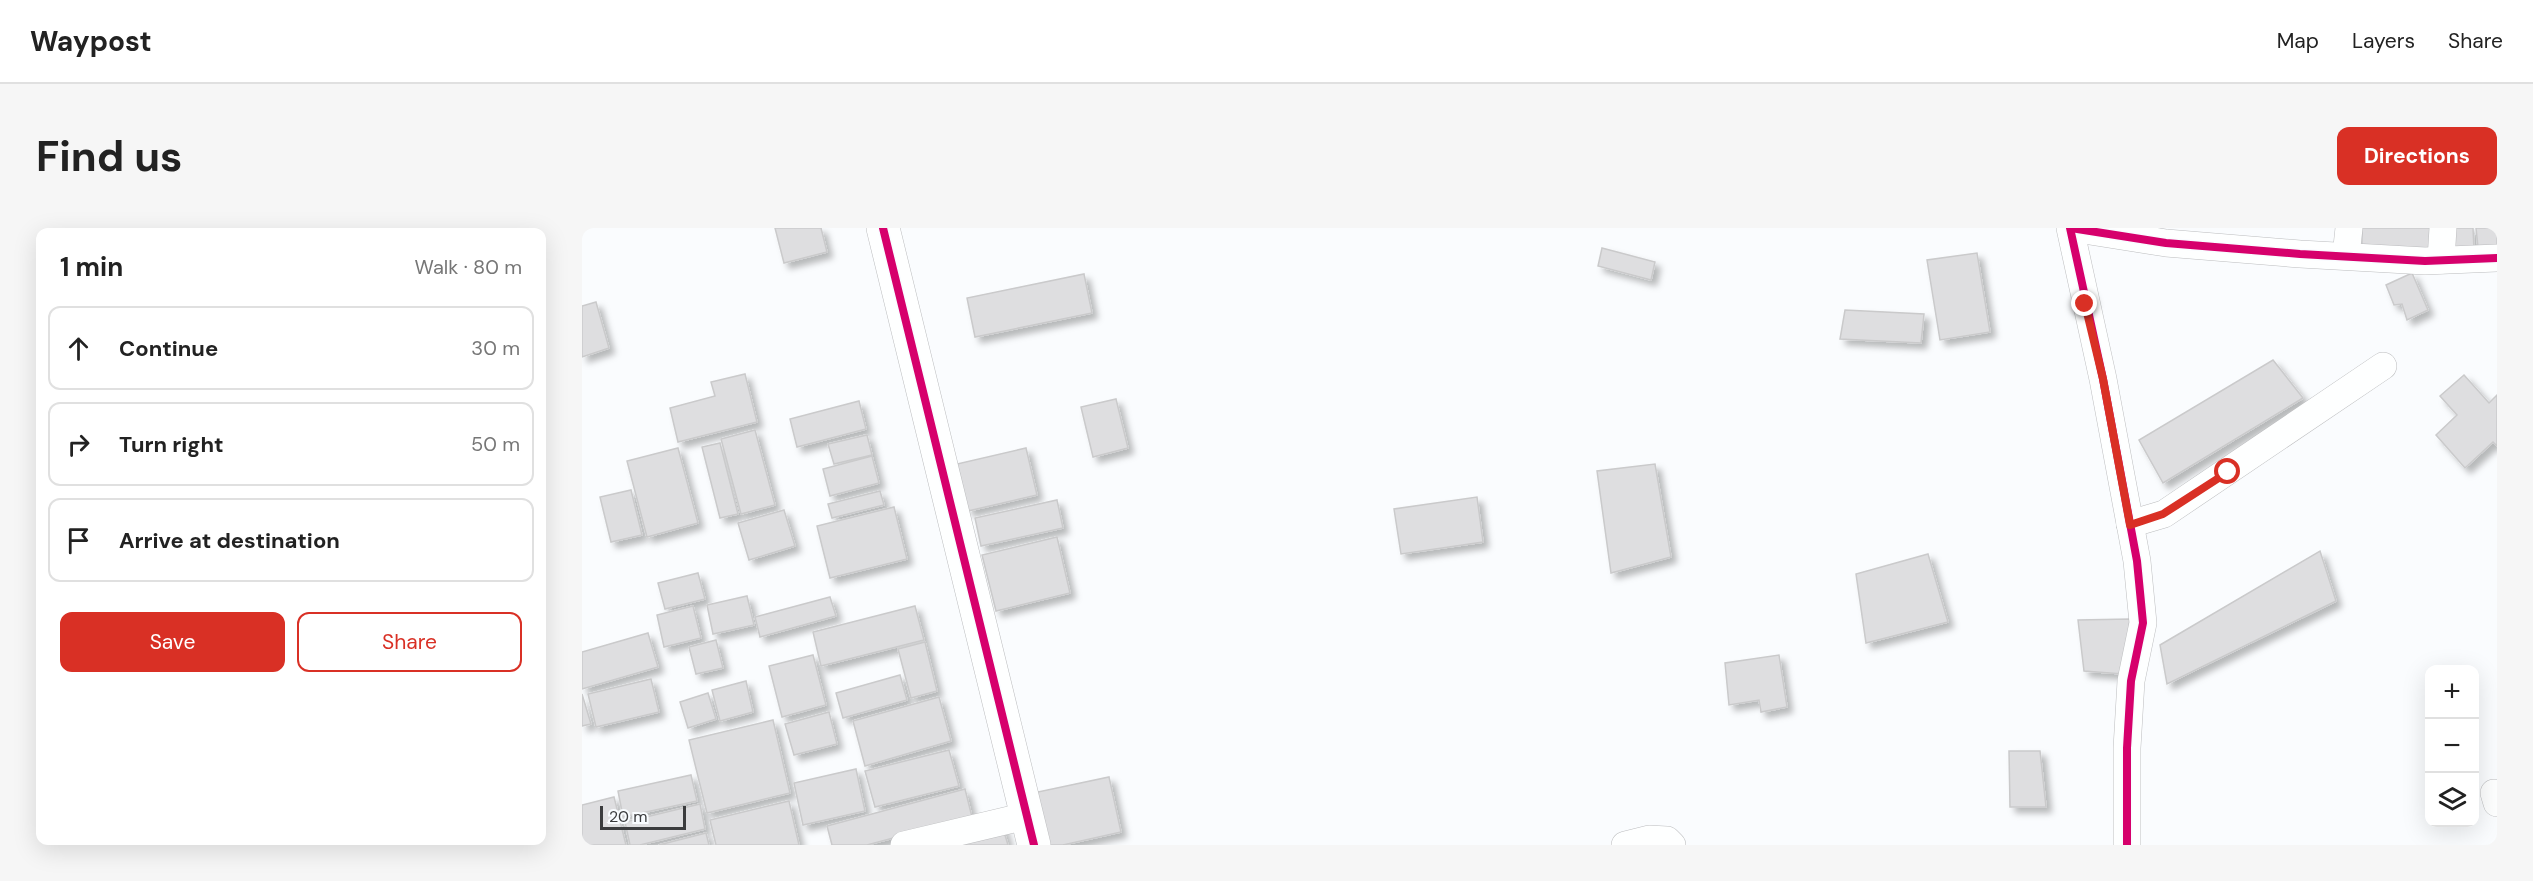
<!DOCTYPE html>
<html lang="en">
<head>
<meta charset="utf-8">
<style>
	body { margin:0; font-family:"DM Sans",sans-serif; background:#f6f6f6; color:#222 }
	.controls { position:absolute; right:18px; bottom:18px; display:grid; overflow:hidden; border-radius:12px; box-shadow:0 6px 24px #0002 }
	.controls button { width:54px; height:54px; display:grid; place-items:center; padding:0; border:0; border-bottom:2px solid #e0e0e0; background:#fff; color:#222; font:30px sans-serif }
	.scale { position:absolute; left:18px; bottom:15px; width:86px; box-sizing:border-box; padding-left:6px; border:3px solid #3b3c3e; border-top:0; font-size:16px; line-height:21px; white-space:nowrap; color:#3b3c3e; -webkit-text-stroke:4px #f9fcff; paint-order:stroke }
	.stop { position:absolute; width:18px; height:18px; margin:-14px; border:4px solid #d93025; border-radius:50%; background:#fff }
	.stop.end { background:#d93025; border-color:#fff; box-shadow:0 2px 6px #0008 }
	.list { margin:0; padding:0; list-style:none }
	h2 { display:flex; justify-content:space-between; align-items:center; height:78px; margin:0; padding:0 24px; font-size:26px }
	h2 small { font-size:20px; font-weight:400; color:#767676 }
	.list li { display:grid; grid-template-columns:39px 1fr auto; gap:18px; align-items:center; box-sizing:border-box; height:84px; margin:0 12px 12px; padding:0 12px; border:2px solid #e0e0e0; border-radius:12px }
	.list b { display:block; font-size:22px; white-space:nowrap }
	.list em { font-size:20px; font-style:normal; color:#767676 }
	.actions { display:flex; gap:12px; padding:18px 24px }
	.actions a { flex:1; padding:14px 0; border:2px solid #d93025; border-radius:12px; text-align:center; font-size:21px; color:#d93025 }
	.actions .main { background:#d93025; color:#fff }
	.icon { flex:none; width:33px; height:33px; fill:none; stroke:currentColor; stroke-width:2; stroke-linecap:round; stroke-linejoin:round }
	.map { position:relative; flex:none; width:1915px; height:617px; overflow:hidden; border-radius:12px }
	header { display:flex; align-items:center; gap:36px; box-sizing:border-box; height:84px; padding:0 30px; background:#fff; border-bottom:2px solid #e0e0e0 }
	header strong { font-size:28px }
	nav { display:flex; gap:33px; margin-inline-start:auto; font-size:21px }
	.intro { display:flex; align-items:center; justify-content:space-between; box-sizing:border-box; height:144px; padding:0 36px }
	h1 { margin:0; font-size:42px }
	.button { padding:15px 27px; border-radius:12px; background:#d93025; color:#fff; font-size:21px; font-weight:700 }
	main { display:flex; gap:36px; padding:0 36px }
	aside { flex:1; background:#fff; border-radius:12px; box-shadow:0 6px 24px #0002 }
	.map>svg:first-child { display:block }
</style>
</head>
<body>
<header>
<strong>Waypost</strong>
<nav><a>Map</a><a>Layers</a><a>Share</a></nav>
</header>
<div class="intro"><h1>Find us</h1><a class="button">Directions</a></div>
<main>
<aside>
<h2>1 min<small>Walk · 80 m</small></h2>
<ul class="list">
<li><svg class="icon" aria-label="ahead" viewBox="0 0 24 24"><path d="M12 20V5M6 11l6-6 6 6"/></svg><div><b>Continue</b></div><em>30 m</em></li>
<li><svg class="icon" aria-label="right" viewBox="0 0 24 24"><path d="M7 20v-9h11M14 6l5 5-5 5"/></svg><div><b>Turn right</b></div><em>50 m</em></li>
<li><svg class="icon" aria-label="arrive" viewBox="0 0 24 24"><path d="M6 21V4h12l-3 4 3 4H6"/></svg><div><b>Arrive at destination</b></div></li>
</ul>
<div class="actions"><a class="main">Save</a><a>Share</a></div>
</aside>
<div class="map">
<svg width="1915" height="617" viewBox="0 0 1915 617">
	<defs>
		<filter id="shadow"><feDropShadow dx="5.5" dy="5.5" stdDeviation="3" flood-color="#0004"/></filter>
	</defs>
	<rect width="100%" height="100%" fill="#fafcfe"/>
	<g fill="#dedee0" stroke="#cacacb" stroke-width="1.5" filter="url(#shadow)">
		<polygon points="193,0 239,0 245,24 202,35"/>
		<rect x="1780" y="0" width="74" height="24"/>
		<polygon points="1867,0 1891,0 1892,22 1869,23"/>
		<polygon points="1894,0 1915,0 1915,18 1896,19"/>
		<polygon points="1020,20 1073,34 1069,52 1016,38"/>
		<polygon points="1395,25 1408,104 1358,112 1345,32"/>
		<polygon points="1830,45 1846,82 1825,92 1820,76 1812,77 1804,57"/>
		<polygon points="502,46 510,85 393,109 385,70"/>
		<polygon points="14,74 27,120 0,129 0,78"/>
		<polygon points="1263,82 1342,86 1339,115 1258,111"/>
		<polygon points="1691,132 1721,170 1581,255 1557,212"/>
		<polygon points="163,146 175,194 96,214 88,180 133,168 129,154"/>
		<polygon points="1882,147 1907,175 1915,167 1915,218 1911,214 1883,240 1854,207 1875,187 1858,168"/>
		<polygon points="534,171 546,220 511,229 499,179"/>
		<polygon points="277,173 284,201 215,219 208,191"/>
		<polygon points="173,202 193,277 159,286 139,211"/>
		<polygon points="285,207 290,227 252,236 246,216"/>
		<polygon points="138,215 156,286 138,290 120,219"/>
		<polygon points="96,220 116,295 65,309 45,233"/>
		<polygon points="444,220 455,267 386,283 375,236"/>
		<polygon points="290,228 297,255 248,268 241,241"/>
		<polygon points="1073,236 1089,329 1029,345 1015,243"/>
		<polygon points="49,262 60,307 29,314 18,269"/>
		<polygon points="298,263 302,277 250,290 246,276"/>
		<polygon points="895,269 901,314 819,326 812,281"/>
		<polygon points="475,272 481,300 399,318 393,290"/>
		<polygon points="312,279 325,331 248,350 235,298"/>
		<polygon points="202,282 213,318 167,332 156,295"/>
		<polygon points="475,309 488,365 414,383 400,327"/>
		<polygon points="1738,323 1754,373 1585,456 1578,417"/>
		<polygon points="1346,326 1366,394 1284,415 1274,346"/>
		<polygon points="116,345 123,371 83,381 76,355"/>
		<polygon points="165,368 172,397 131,406 125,377"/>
		<polygon points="248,369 254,388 178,409 173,389"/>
		<polygon points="111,378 119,410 82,419 75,387"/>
		<polygon points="333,378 342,412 239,438 231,404"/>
		<polygon points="1548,391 1541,446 1502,443 1496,392"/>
		<polygon points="66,405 76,439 0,461 0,424"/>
		<polygon points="134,412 141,440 114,446 107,419"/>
		<polygon points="343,414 355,463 329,470 316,421"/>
		<polygon points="231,427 244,477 200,489 187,438"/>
		<polygon points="1197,427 1205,479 1179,484 1177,472 1147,477 1143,435"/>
		<polygon points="318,447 325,472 261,490 254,465"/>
		<polygon points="69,451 77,484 14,499 6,466"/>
		<polygon points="164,453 171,484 138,493 130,462"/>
		<polygon points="126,465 134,491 106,500 98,474"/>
		<polygon points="0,466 9,496 0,498"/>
		<polygon points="357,469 369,513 283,538 271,493"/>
		<polygon points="247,484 255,516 212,527 203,496"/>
		<polygon points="191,492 208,565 125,585 107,512"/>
		<polygon points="367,522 377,558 293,579 283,543"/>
		<polygon points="1427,523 1458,523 1464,579 1428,579"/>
		<polygon points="274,541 283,583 221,597 212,555"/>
		<polygon points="109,547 115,573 41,589 36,563"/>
		<polygon points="527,549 539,604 481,617 462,617 451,565"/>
		<polygon points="383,561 390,589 285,617 250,617 245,598"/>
		<polygon points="32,569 44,617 0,617 0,577"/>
		<polygon points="207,573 217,617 134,617 128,592"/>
		<polygon points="118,576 123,601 58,617 48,617 43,594"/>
		<polygon points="420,597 426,617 344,617"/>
		<polygon points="124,605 127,617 77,617"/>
	</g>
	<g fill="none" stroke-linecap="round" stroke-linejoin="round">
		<g stroke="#bcbdbf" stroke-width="28">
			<g id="street">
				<polyline points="1488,0 1521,151 1555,333 1561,395 1549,453 1545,520 1545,617"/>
				<polyline points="1489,0 1584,15 1718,26 1843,33 1915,30"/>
				<polyline points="1764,28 1767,0"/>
				<polyline points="1859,32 1861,0"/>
				<polyline points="1548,296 1582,286 1801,138"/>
				<polyline points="1912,565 1915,575"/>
				<polyline points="322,617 444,588"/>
				<polyline points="1043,617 1067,611 1085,612 1090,617"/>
			</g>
		</g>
		<g stroke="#bcbdbf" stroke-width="34">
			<polyline id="secondary" points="301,0 452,617"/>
		</g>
		<use href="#street" stroke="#feffff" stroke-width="27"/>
		<use href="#secondary" stroke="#feffff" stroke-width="33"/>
		<g stroke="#f9fcff" stroke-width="11">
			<g id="cycleway">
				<polyline points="301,0 452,617"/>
				<polyline points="1488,0 1521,151 1555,333 1561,395 1549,453 1545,520 1545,617"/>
				<polyline points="1489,0 1584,15 1718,26 1843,33 1915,30"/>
			</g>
		</g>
		<use href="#cycleway" stroke="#d6006c" stroke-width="8"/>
	</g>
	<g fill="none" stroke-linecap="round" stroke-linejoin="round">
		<polyline stroke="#d93025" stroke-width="8" points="1503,76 1521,151 1548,297 1581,286 1646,244"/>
	</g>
</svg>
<div class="controls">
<button>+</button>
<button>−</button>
<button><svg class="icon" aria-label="layers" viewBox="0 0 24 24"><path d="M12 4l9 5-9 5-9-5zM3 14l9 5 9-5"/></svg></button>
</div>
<div class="scale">20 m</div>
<div class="stop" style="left:1646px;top:244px"></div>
<div class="stop end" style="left:1503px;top:76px"></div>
</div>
</main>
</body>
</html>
